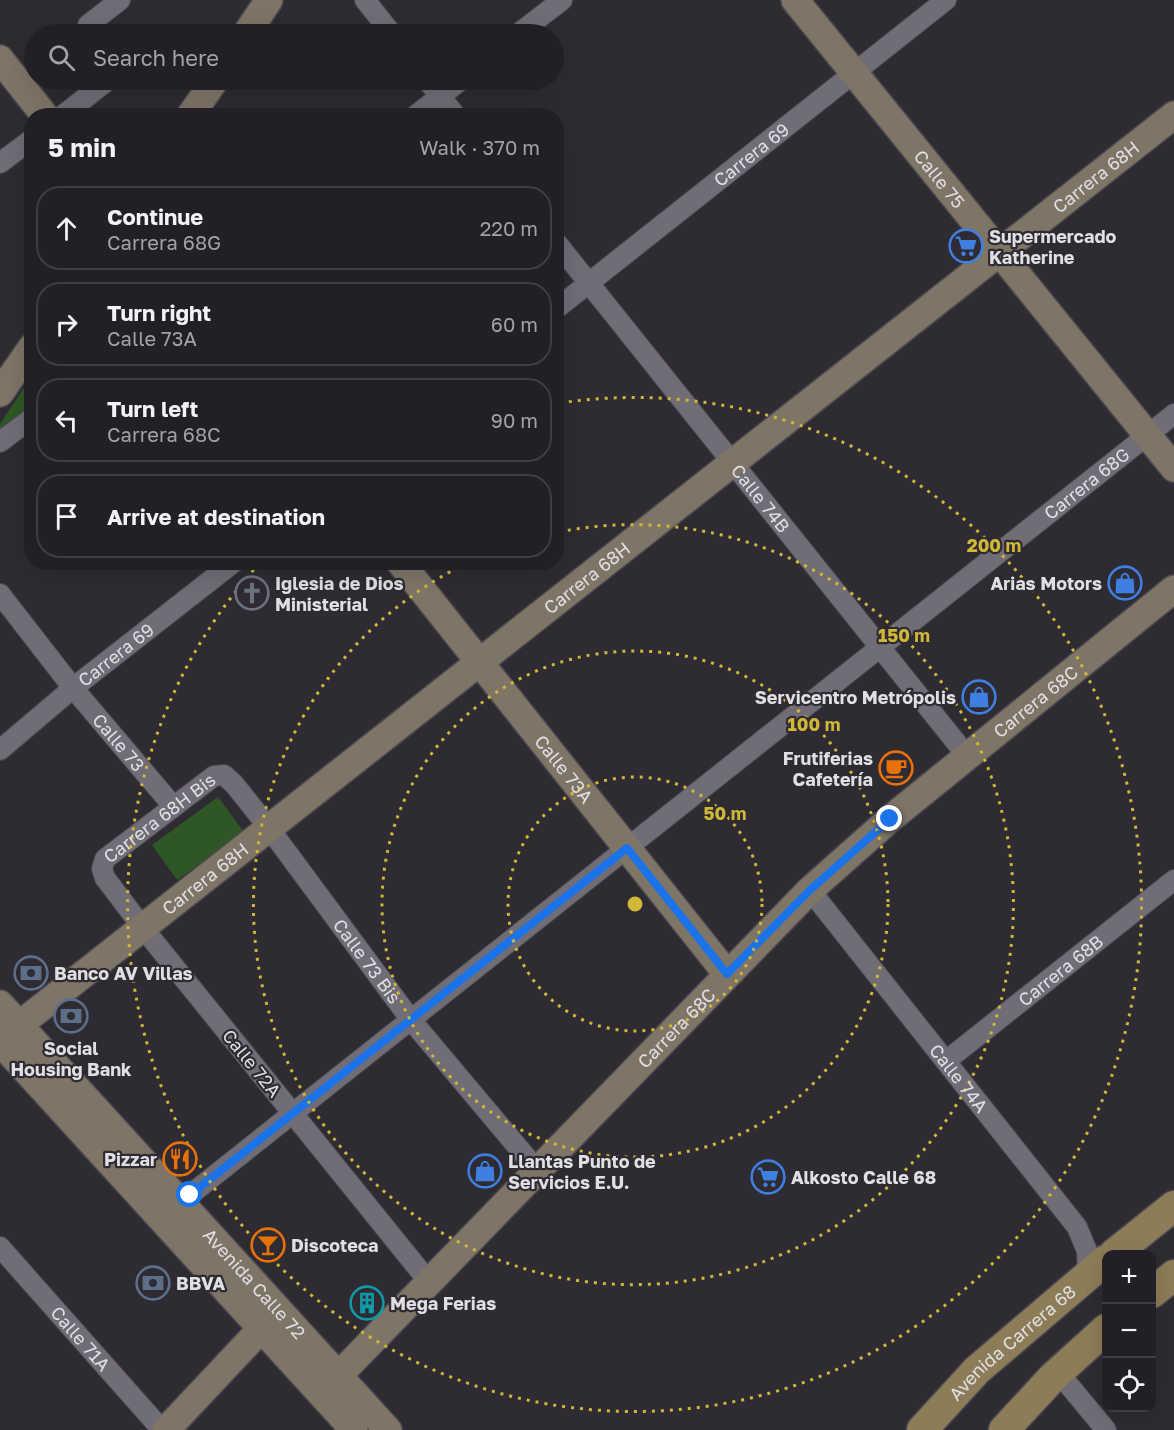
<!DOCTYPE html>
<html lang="en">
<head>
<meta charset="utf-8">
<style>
	body { margin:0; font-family:"Golos Text",sans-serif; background:#2a282e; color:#f1f3f6 }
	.controls { position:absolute; right:18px; bottom:18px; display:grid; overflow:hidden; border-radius:12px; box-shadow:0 6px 24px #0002 }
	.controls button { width:54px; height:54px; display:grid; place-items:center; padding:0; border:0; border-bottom:2px solid #3f3e43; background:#222026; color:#f1f3f6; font:30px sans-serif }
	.stop { position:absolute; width:18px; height:18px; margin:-14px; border:4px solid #1a73e8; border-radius:50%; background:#fff }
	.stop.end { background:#1a73e8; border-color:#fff; box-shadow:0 2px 6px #0008 }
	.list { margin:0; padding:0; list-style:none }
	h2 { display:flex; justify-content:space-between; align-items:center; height:78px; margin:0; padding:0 24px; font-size:26px }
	h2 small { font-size:20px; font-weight:400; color:#a2a3a7 }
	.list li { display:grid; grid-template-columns:39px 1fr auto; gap:18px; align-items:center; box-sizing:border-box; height:84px; margin:0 12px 12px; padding:0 12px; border:2px solid #3f3e43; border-radius:24px }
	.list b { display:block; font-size:22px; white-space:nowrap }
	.list p { margin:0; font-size:20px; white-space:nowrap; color:#a2a3a7 }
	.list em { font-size:20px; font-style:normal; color:#a2a3a7 }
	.icon { flex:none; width:33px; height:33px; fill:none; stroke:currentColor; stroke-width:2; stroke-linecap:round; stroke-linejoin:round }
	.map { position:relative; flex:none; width:1174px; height:1430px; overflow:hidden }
	.search { position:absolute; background:#222026; box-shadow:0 6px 24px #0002; left:24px; top:24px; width:540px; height:66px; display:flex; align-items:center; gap:15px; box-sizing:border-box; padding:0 21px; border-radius:33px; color:#a2a3a7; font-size:22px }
	.panel { position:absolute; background:#222026; box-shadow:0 6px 24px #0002; left:24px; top:108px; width:540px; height:462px; border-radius:24px }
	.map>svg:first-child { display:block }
</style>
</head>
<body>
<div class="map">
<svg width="1174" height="1430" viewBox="0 0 1174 1430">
	<rect width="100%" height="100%" fill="#2e2b33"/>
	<g fill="#2f5725">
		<polygon points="31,377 31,408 0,432 0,424"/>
		<polygon points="218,797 244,832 177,880 152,845"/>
	</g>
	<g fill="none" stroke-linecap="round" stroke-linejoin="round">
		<g stroke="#4c484f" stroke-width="22">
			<g id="street">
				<polyline points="365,0 392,34"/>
				<polyline points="96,34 88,25 120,0"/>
				<polyline points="518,34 562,0"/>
				<polyline points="427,80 456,116"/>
				<polyline points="62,116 108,80"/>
				<polyline points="415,116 461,80"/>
				<polyline points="0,163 32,139"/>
				<path id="s1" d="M556,242L967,756"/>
				<path id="s2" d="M556,309L946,0"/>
				<polyline points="0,442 32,418"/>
				<path id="s3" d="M0,594L73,688L173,806"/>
				<path id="s4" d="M0,750L73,688L234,562"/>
				<path id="s5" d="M810,890L1077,1227L1087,1251L1088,1275"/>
				<path id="s6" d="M946,1061L1174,880"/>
				<path id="s7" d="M181,1202L1174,414"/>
				<path id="s8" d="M0,1247L162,1430"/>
				<path id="s9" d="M429,1282L143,928L105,878L102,869L105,859L214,776L224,775L234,784L269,828L411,1020L537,1170"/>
				<polyline points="1058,1372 1106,1430"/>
			</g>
		</g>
		<g stroke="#4c484f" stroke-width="30">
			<g id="secondary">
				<path id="s10" d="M795,0L1174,468"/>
				<polyline points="246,34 269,0"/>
				<polyline points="0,59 45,116"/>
				<polyline points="190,116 215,80"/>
				<polyline points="0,393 32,347"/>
				<path id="s11" d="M400,562L727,974"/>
				<path id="s12" d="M0,1004L388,1430"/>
				<path id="s13" d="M0,1040L1174,115"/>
				<polyline points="0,1042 354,1430"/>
				<path id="s14" d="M339,1375L810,890L890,819L1174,589"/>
				<polyline points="166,1430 262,1328"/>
			</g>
		</g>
		<g stroke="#4c484f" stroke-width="33">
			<g id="primary">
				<polyline points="1114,1254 1174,1206"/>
				<polyline points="1152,1293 1174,1275"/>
				<path id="s15" d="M922,1430L977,1370L1106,1260"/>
				<polyline points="1004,1430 1053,1377 1106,1329"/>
			</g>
		</g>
		<use href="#street" stroke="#716d76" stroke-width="20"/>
		<use href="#secondary" stroke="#7e7567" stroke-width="27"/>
		<use href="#primary" stroke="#8c7d58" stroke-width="30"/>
	</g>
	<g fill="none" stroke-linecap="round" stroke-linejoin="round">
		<polyline stroke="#1a73e8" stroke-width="8" points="190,1195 627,848 727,974 810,890 890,819"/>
	</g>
	<g fill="none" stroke="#d1b736" stroke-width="3" stroke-dasharray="3 6">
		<circle cx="635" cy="904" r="127"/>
		<circle cx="635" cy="904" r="253"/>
		<path d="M559 532A380 380 0 1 1 465 564"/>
		<path d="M560 403A507 507 0 1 1 258 565"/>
	</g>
	<defs>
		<g id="supermarket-ring" transform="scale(1.725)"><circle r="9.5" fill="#2e2b33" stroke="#3f7fe0" stroke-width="1.5"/><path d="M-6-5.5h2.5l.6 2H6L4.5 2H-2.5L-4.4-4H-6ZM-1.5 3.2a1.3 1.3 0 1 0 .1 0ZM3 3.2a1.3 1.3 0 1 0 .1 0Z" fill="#3f7fe0"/></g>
		<g id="shop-ring" transform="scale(1.725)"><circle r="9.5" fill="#2e2b33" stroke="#3f7fe0" stroke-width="1.5"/><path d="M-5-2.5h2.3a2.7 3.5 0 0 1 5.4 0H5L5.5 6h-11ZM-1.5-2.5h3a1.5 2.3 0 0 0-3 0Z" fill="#3f7fe0"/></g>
		<g id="church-ring" transform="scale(1.725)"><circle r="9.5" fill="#2e2b33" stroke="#6b7280" stroke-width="1.5"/><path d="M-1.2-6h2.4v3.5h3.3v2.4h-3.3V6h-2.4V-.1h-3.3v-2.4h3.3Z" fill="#6b7280"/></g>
		<g id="cafe-ring" transform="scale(1.725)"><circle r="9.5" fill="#2e2b33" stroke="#e8710a" stroke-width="1.5"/><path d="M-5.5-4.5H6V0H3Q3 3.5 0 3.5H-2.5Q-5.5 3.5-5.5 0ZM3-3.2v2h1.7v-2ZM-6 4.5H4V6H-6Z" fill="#e8710a"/></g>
		<g id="bank-ring" transform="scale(1.725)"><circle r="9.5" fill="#2e2b33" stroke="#5c6f8a" stroke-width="1.5"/><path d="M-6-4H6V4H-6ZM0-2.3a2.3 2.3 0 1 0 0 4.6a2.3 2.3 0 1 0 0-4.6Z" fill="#5c6f8a"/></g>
		<g id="restaurant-ring" transform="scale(1.725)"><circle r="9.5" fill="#2e2b33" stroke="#e8710a" stroke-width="1.5"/><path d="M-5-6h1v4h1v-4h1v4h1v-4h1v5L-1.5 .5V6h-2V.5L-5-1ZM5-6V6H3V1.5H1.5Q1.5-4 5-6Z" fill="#e8710a"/></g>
		<g id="bar-ring" transform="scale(1.725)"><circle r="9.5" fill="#2e2b33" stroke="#e8710a" stroke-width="1.5"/><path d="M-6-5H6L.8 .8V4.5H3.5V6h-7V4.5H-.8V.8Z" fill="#e8710a"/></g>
		<g id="building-ring" transform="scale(1.725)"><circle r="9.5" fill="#2e2b33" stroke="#0f9aa8" stroke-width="1.5"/><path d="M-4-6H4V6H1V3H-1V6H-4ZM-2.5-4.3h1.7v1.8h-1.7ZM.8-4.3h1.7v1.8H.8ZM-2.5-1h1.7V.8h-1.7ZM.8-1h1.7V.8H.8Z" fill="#0f9aa8"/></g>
	</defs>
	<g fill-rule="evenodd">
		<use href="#supermarket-ring" x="966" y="246"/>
		<use href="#shop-ring" x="1125" y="583"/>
		<use href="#church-ring" x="252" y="593"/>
		<use href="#shop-ring" x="979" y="697"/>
		<use href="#cafe-ring" x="896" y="768"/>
		<use href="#bank-ring" x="31" y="973"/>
		<use href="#bank-ring" x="71" y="1016"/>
		<use href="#restaurant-ring" x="180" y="1159"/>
		<use href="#shop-ring" x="485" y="1171"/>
		<use href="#supermarket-ring" x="768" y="1177"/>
		<use href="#bar-ring" x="268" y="1245"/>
		<use href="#bank-ring" x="153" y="1283"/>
		<use href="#building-ring" x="367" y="1303"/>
	</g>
	<g text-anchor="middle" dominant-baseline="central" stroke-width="4.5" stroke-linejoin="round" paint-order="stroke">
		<g font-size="18" fill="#e1dfe4" stroke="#2e2b33">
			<text stroke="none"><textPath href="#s2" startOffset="249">Carrera 69</textPath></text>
			<text stroke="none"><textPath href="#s13" startOffset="1395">Carrera 68H</textPath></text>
			<text stroke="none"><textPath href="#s10" startOffset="230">Calle 75</textPath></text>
			<text stroke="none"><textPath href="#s7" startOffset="1156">Carrera 68G</textPath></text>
			<text stroke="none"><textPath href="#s1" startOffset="328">Calle 74B</textPath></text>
			<text stroke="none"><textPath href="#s13" startOffset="747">Carrera 68H</textPath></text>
			<text stroke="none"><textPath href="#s4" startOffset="150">Carrera 69</textPath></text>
			<text stroke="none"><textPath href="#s14" startOffset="970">Carrera 68C</textPath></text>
			<text stroke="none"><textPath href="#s3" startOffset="190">Calle 73</textPath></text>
			<text stroke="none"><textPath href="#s11" startOffset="264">Calle 73A</textPath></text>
			<text stroke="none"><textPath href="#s9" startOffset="606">Carrera 68H Bis</textPath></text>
			<text stroke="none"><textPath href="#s13" startOffset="261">Carrera 68H</textPath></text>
			<text stroke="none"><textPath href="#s9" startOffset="920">Calle 73 Bis</textPath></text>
			<text stroke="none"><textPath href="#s6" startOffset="146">Carrera 68B</textPath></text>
			<text stroke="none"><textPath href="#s14" startOffset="484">Carrera 68C</textPath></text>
			<text transform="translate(252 1063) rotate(51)">Calle 72A</text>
			<text stroke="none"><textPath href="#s5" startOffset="240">Calle 74A</textPath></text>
			<text stroke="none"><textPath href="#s12" startOffset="378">Avenida Calle 72</textPath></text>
			<text stroke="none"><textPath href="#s8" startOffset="122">Calle 71A</textPath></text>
			<text stroke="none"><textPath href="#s15" startOffset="126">Avenida Carrera 68</textPath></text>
		</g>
		<g font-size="18" font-weight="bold" fill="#e1dfe4" stroke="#2e2b33" text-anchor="start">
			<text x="989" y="236">Supermercado<tspan x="989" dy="21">Katherine</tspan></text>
			<text x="275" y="583">Iglesia de Dios<tspan x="275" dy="21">Ministerial</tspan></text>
			<text x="1102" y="583" text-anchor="end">Arias Motors</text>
			<text x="956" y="697" text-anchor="end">Servicentro Metrópolis</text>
			<text x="873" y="758" text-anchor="end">Frutiferias<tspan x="873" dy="21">Cafetería</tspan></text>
			<text x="54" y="973">Banco AV Villas</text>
			<text x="71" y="1048" text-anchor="middle">Social<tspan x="71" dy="21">Housing Bank</tspan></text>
			<text x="157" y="1159" text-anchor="end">Pizzar</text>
			<text x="508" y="1161">Llantas Punto de<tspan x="508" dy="21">Servicios E.U.</tspan></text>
			<text x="791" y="1177">Alkosto Calle 68</text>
			<text x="291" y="1245">Discoteca</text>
			<text x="176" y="1283">BBVA</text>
			<text x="390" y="1303">Mega Ferias</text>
		</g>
	</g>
	<circle cx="635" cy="904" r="9" fill="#d1b736" stroke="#2e2b33" stroke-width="3"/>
	<g font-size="18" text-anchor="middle" font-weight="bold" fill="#d1b736" stroke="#2e2b33" stroke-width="4.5" stroke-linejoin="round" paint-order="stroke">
		<text x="994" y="552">200 m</text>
		<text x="904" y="642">150 m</text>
		<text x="814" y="731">100 m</text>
		<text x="725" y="820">50 m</text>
	</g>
</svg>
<div class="controls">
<button>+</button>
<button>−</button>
<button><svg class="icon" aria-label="locate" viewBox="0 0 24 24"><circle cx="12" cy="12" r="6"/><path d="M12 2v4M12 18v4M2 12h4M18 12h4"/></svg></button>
</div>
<div class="stop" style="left:190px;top:1195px"></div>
<div class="stop end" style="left:890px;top:819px"></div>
<div class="search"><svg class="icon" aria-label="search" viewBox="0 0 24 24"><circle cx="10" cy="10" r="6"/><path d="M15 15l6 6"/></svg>Search here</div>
<section class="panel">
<h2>5 min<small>Walk · 370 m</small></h2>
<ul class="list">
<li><svg class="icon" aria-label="ahead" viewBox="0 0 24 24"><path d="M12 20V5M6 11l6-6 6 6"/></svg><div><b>Continue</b><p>Carrera 68G</p></div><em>220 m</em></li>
<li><svg class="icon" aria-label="right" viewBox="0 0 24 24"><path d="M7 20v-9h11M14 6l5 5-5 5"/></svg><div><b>Turn right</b><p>Calle 73A</p></div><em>60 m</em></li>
<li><svg class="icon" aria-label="left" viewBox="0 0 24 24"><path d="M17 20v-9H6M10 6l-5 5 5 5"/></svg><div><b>Turn left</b><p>Carrera 68C</p></div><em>90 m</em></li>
<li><svg class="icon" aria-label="arrive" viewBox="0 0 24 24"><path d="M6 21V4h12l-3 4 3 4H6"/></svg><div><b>Arrive at destination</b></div></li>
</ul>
</section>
</div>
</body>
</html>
